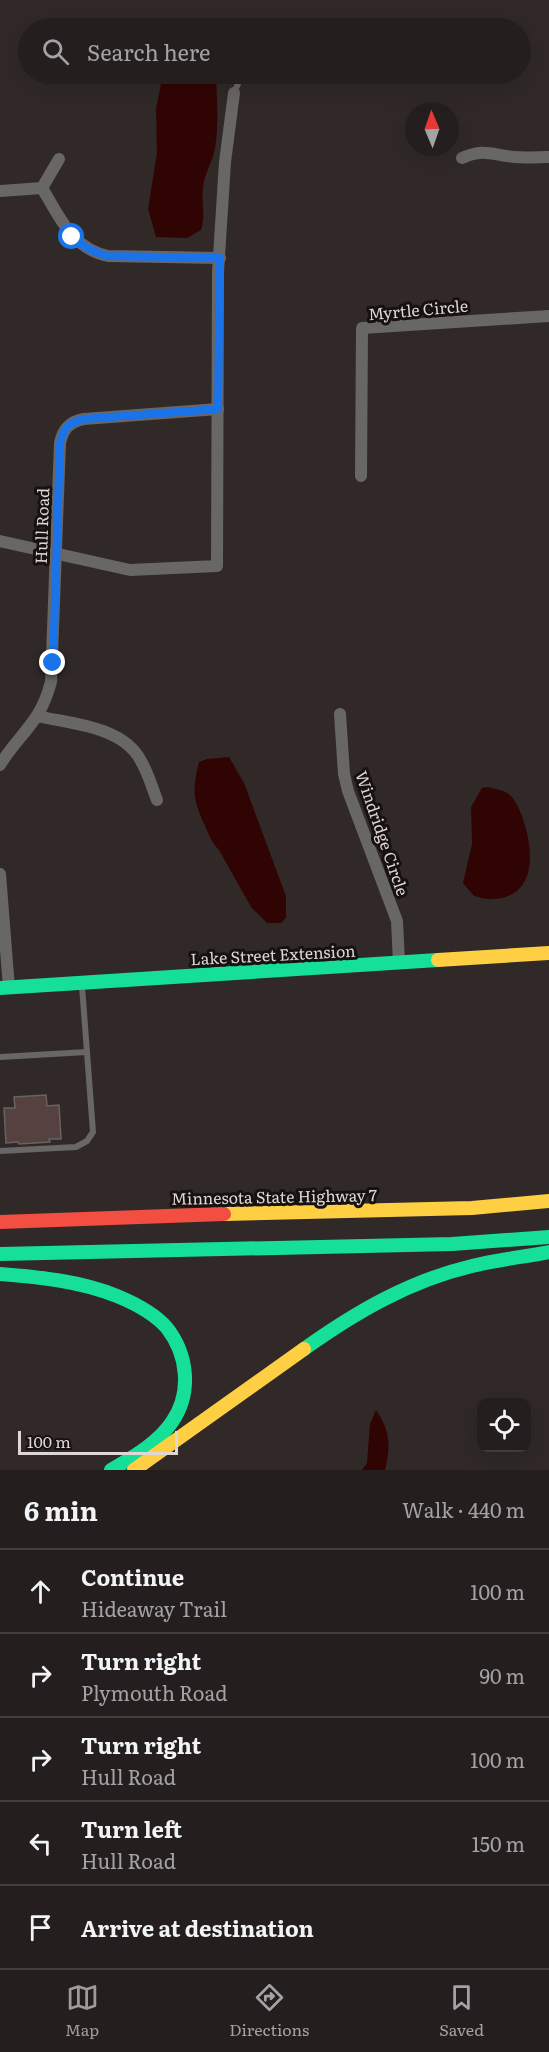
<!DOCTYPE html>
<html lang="en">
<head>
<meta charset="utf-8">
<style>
	body { margin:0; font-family:Literata,serif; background:#302c2b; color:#f1f3f6 }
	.controls { position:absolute; right:18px; bottom:18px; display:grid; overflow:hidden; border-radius:12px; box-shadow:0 6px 24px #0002 }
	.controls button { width:54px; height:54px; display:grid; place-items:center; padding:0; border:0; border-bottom:2px solid #413d3c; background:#241f1e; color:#f1f3f6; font:30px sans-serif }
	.compass { position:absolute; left:405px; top:102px; width:54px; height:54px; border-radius:50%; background:#241f1e; box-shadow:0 6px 24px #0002; rotate:358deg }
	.scale { position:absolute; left:18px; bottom:15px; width:160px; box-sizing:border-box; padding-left:6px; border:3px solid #ded7d5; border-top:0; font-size:16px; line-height:21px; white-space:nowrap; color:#ded7d5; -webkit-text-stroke:4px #171110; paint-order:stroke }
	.stop { position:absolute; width:18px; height:18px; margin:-14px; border:4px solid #1a73e8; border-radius:50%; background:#fff }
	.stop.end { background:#1a73e8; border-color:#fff; box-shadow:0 2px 6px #0008 }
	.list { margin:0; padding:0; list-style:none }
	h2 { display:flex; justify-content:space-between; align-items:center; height:78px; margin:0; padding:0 24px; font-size:26px }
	h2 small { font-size:20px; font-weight:400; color:#a3a2a4 }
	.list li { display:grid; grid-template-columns:39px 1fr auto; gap:18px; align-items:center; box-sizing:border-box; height:84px; padding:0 24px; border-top:2px solid #413d3c }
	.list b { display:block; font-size:22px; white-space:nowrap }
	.list p { margin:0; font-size:20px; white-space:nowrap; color:#a3a2a4 }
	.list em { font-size:20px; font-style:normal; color:#a3a2a4 }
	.icon { flex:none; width:33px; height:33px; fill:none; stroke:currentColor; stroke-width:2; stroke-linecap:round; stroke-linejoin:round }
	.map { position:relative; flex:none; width:549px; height:1470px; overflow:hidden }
	.search { position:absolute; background:#241f1e; box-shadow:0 6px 24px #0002; left:18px; right:18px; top:18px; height:66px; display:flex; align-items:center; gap:15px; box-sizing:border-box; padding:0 21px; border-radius:33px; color:#a3a2a4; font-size:22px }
	.sheet { height:498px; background:#241f1e }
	nav { display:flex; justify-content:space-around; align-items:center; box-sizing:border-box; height:84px; border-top:2px solid #413d3c; background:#241f1e; font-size:16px; color:#a3a2a4 }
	nav a { display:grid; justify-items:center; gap:3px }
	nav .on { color:#a19a98 }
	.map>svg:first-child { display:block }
</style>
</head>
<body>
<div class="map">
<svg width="549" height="1470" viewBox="0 0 549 1470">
	<rect width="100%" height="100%" fill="#302928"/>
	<g fill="#310404">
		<path d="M163,74H213L216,78C217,101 219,125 215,148C213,162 204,174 203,188C201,203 206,216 201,230L187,238L156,237L148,209L157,152L156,109Z"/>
		<path d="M229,757L244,783L286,896V918L281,923H267L251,907L219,850C212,843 209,835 205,826C193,800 192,791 199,762L207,759Z"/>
		<path d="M488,787C495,789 504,790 510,795C519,804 524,821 527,833C534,863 531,898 492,899C486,900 479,897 474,896L463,883L472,844L471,807L482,788Z"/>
		<path d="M376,1410C390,1430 391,1447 385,1470H362L367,1463L370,1424Z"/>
	</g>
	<polygon fill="#554240" stroke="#686261" stroke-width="1.5" points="46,1095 47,1106 59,1105 61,1139 49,1139 50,1142 19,1144 18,1142 6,1143 4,1108 15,1108 14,1097"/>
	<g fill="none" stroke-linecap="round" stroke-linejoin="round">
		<g stroke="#696666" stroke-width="6">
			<polyline points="234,93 242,74"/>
			<polyline points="0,1057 87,1052"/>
			<polyline points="0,1151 76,1147 87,1141 93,1132 82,986"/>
		</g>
		<g stroke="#696666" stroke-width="12">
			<path d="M462,158C484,148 492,155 514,157C526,158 538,157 549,157"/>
			<path d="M42,188C60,217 71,248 108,256L220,258"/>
			<polyline points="0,191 42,188 59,159"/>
			<polyline points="361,476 362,328 549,316"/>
			<polyline points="0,541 130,570 217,566 218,272 225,162 234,93"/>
			<polyline points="340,714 344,774 348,791 397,921 399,963"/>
			<path d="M37,716C71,724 123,726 141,761C148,773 152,787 157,800"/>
			<path d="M0,765C11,746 27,732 38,714C44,704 48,693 51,682L60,443C63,429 69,422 84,419L218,409"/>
			<polyline points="0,874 9,988"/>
		</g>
		<g stroke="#16e098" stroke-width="14">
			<polyline points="0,988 438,960"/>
			<polyline points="0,1254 452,1244 549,1237"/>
			<path d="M0,1274C39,1277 80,1281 117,1296C134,1303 155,1314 167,1328C188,1355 192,1393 172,1422C157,1444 133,1457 111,1470"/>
			<path d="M304,1349C356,1312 409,1281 472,1266C497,1260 523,1257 549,1252"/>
		</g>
		<g stroke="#ffcf43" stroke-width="14">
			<polyline points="438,960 549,953"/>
			<polyline points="224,1214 472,1208 549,1201"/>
			<polyline points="134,1470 304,1349"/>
		</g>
		<polyline stroke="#f24e42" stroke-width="14" points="0,1222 224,1214"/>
	</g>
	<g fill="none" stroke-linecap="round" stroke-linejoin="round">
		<path stroke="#1a73e8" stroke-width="8" d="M53,663L60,443C63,429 69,422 84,419L218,409L220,258L108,256C93,252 84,247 72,237"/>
	</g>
	<g text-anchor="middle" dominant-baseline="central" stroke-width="6" stroke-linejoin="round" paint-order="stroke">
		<g font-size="16" fill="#ded7d5" stroke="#171110">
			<text transform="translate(418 309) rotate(-5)">Myrtle Circle</text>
			<text transform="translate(41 526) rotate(-88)">Hull Road</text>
			<text transform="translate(383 833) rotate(71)">Windridge Circle</text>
			<text transform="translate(273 954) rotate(-3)">Lake Street Extension</text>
			<text transform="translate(274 1196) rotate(-1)">Minnesota State Highway 7</text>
		</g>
	</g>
</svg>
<div class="controls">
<button><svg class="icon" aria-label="locate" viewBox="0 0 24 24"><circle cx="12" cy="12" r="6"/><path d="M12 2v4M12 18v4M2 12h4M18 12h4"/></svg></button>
</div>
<svg class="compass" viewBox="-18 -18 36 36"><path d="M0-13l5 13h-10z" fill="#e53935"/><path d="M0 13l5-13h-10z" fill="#a3a2a4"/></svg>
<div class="scale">100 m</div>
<div class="stop" style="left:72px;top:237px"></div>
<div class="stop end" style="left:53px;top:663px"></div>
<div class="search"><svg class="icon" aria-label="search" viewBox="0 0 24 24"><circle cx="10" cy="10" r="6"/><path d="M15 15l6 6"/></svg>Search here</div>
</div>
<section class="sheet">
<h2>6 min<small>Walk · 440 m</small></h2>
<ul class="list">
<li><svg class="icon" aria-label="ahead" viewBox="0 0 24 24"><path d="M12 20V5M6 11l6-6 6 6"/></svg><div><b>Continue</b><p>Hideaway Trail</p></div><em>100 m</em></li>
<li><svg class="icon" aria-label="right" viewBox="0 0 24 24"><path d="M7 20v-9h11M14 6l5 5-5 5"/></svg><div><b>Turn right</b><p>Plymouth Road</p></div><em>90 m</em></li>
<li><svg class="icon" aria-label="right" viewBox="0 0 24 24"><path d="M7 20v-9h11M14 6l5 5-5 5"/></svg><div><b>Turn right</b><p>Hull Road</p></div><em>100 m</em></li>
<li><svg class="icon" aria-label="left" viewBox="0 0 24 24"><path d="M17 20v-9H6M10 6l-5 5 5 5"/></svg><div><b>Turn left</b><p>Hull Road</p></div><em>150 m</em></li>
<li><svg class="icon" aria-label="arrive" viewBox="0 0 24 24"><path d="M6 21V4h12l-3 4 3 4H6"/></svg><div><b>Arrive at destination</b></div></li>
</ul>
</section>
<nav>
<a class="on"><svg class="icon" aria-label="map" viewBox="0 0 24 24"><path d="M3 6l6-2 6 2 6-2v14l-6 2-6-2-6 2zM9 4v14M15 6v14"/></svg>Map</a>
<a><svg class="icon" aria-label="directions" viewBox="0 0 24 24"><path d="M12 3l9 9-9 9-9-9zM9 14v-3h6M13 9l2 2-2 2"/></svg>Directions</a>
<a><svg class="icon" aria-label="saved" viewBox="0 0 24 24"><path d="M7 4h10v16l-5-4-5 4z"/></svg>Saved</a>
</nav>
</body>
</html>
